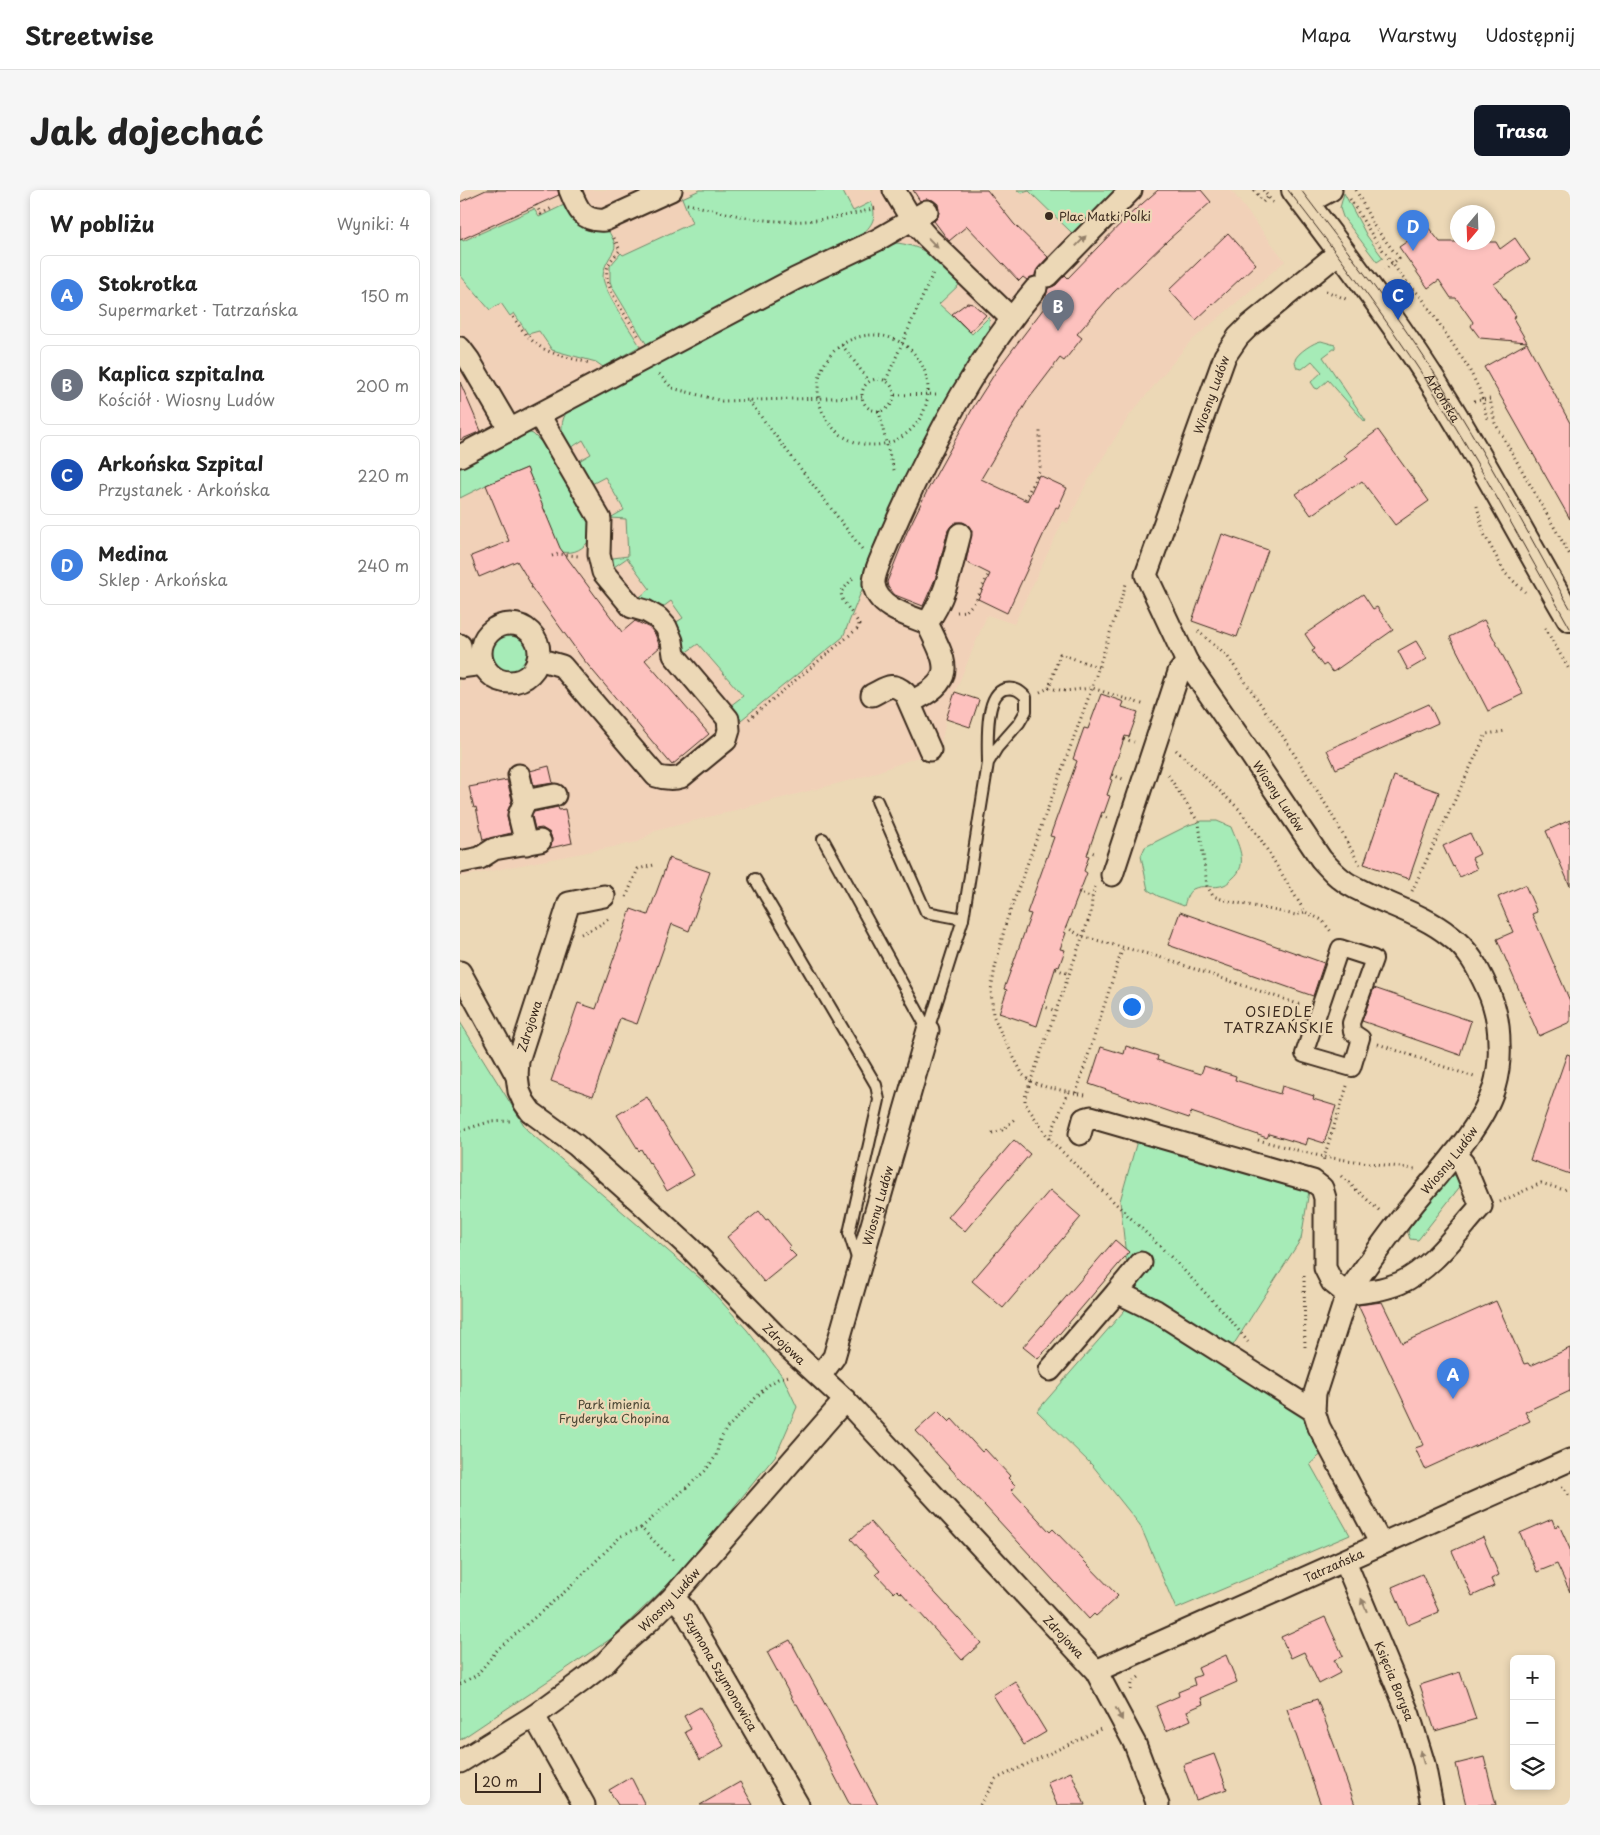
<!DOCTYPE html>
<html lang="pl">
<head>
<meta charset="utf-8">
<style>
	body { margin:0; font-family:"Playpen Sans",sans-serif; background:#f6f6f6; color:#222 }
	.controls { position:absolute; right:15px; bottom:15px; display:grid; overflow:hidden; border-radius:8px; box-shadow:0 2px 8px #0003 }
	.controls button { width:45px; height:45px; display:grid; place-items:center; padding:0; border:0; border-bottom:1px solid #e0e0e0; background:#fff; color:#222; font:25px sans-serif }
	.compass { position:absolute; left:990px; top:15px; width:45px; height:45px; border-radius:50%; background:#fff; box-shadow:0 2px 8px #0003; rotate:199deg }
	.scale { position:absolute; left:15px; bottom:12px; width:66px; box-sizing:border-box; padding-left:5px; border:2px solid #3b2a1e; border-top:0; font-size:14px; line-height:18px; white-space:nowrap; color:#3b2a1e; -webkit-text-stroke:4px #ecd8b6; paint-order:stroke }
	.you { position:absolute; left:671px; top:816px; width:18px; height:18px; margin:-12px; border:4px solid #fff; border-radius:50%; background:#1a73e8; box-shadow:0 0 0 8px #1a73e833 }
	.badge { display:grid; place-items:center; width:32px; height:32px; border-radius:50%; background:#111827; color:#fff; font-size:16px; font-weight:700 }
	.pin { position:absolute; translate:-50% -41px; filter:drop-shadow(0 1px 2px #0008) }
	.pin::after { content:''; position:absolute; top:26px; width:18px; height:15px; background:inherit; clip-path:polygon(0 0,100% 0,50% 100%) }
	.list { margin:0; padding:0; list-style:none }
	h2 { display:flex; justify-content:space-between; align-items:center; height:65px; margin:0; padding:0 20px; font-size:21px }
	h2 small { font-size:16px; font-weight:400; color:#767676 }
	.list li { display:grid; grid-template-columns:32px 1fr auto; gap:15px; align-items:center; box-sizing:border-box; height:80px; margin:0 10px 10px; padding:0 10px; border:1px solid #e0e0e0; border-radius:8px }
	.list b { display:block; font-size:19px; white-space:nowrap }
	.list p { margin:0; font-size:16px; white-space:nowrap; color:#767676 }
	.list em { font-size:16px; font-style:normal; color:#767676 }
	.icon { flex:none; width:28px; height:28px; fill:none; stroke:currentColor; stroke-width:2; stroke-linecap:round; stroke-linejoin:round }
	.map { position:relative; flex:none; width:1110px; height:1615px; overflow:hidden; border-radius:8px }
	header { display:flex; align-items:center; gap:30px; box-sizing:border-box; height:70px; padding:0 25px; background:#fff; border-bottom:1px solid #e0e0e0 }
	header strong { font-size:24px }
	nav { display:flex; gap:28px; margin-inline-start:auto; font-size:18px }
	.intro { display:flex; align-items:center; justify-content:space-between; box-sizing:border-box; height:120px; padding:0 30px }
	h1 { margin:0; font-size:35px }
	.button { padding:12px 22px; border-radius:8px; background:#111827; color:#fff; font-size:18px; font-weight:700 }
	main { display:flex; gap:30px; padding:0 30px }
	aside { flex:1; background:#fff; border-radius:8px; box-shadow:0 2px 8px #0003 }
	.map>svg:first-child { display:block }
</style>
</head>
<body>
<header>
<strong>Streetwise</strong>
<nav><a>Mapa</a><a>Warstwy</a><a>Udostępnij</a></nav>
</header>
<div class="intro"><h1>Jak dojechać</h1><a class="button">Trasa</a></div>
<main>
<aside>
<h2>W pobliżu<small>Wyniki: 4</small></h2>
<ul class="list">
<li><span class="badge" style="background:#3f7fe0">A</span><div><b>Stokrotka</b><p>Supermarket · Tatrzańska</p></div><em>150 m</em></li>
<li><span class="badge" style="background:#6b7280">B</span><div><b>Kaplica szpitalna</b><p>Kościół · Wiosny Ludów</p></div><em>200 m</em></li>
<li><span class="badge" style="background:#1a4fb4">C</span><div><b>Arkońska Szpital</b><p>Przystanek · Arkońska</p></div><em>220 m</em></li>
<li><span class="badge" style="background:#3f7fe0">D</span><div><b>Medina</b><p>Sklep · Arkońska</p></div><em>240 m</em></li>
</ul>
</aside>
<div class="map">
<svg width="1110" height="1615" viewBox="0 0 1110 1615">
	<rect width="100%" height="100%" fill="#ecd8b6"/>
	<filter id="ink" filterUnits="userSpaceOnUse"><feTurbulence type="fractalNoise" baseFrequency=".02" numOctaves="2"/><feDisplacementMap in="SourceGraphic" scale="10" xChannelSelector="R" yChannelSelector="G"/><feConvolveMatrix kernelMatrix="1 2 1 2 8 2 1 2 1" color-interpolation-filters="sRGB"/></filter>
	<g filter="url(#ink)">
		<polygon fill="#f1d1b8" points="0,0 771,0 825,71 729,153 669,226 625,296 608,333 603,331 554,434 527,425 495,502 486,529 481,555 463,565 406,586 195,641 178,652 0,687"/>
		<g fill="#a6ebb7" stroke="#708a6a">
			<path d="M240,0H382L393,21L411,12C418,27 412,36 400,46L187,155L152,97L150,91V76L161,63L163,65L232,33L222,8Z"/>
			<polygon points="557,0 657,0 612,43 569,1 562,3"/>
			<polygon points="884,3 907,46 923,68 917,72 883,27 880,18"/>
			<path d="M104,15C113,35 126,45 148,40C150,44 154,50 155,55C156,62 143,72 143,87C144,102 171,141 180,156L143,177L136,172L92,160L79,141L68,144L54,123L50,126L41,113L30,120L0,85V46L3,51L74,19L79,27Z"/>
			<path d="M437,53C469,57 479,72 501,93L479,114L512,144L529,127L530,143L437,312L383,447L281,530L270,516L283,506L238,454L225,463L215,433L223,428L211,411L203,417L177,409L190,399L167,368L154,377L153,368L168,366L166,329L150,328L164,320L145,287L130,295L117,272L131,264L123,250L109,259C100,244 99,231 110,217L410,62Z"/>
			<path d="M861,151L875,155V158L863,167L906,231L905,232L868,190L858,199L855,198L851,192L862,182L852,171L842,179L837,178C836,176 835,173 835,170C837,163 854,152 861,151Z"/>
			<path d="M64,241L73,244L87,258L131,332L132,348C122,359 116,364 101,362L67,278L26,295L0,308V275Z"/>
			<circle cx="50" cy="462" r="21"/>
			<path d="M742,631H757L771,637C777,653 790,674 773,688C771,690 767,694 764,695C754,699 743,694 733,699C727,703 726,710 724,716L698,706L688,700L681,666L685,657L729,635Z"/>
			<polygon points="0,832 67,940 242,1090 287,1140 323,1187 337,1217 316,1265 222,1381 152,1448 0,1550"/>
			<polygon points="677,951 845,997 849,1001 841,1049 763,1171 850,1226 865,1261 850,1274 890,1345 716,1419 680,1335 633,1276 577,1221 671,1113 660,1011"/>
			<polygon points="995,985 999,985 1002,994 958,1050 950,1049 948,1043 949,1039 990,987"/>
		</g>
		<g fill="#fdc1be" stroke="#3b2a1e">
			<polygon points="26,0 98,0 99,5 0,50 0,12"/>
			<polygon points="453,0 527,0 554,34 588,67 578,78 575,86 567,90 563,87 559,91 507,36 489,51 474,31 478,27 479,21 478,14 473,10 467,9 460,11"/>
			<polygon points="698,0 741,0 751,12 709,49 653,103 617,144 622,148 604,171 600,168 568,210 521,289 567,311 579,285 607,298 598,318 596,317 547,423 518,409 530,384 506,372 512,341 508,335 503,332 496,332 491,336 488,340 476,387 463,416 435,405 428,397 427,392 447,342 467,301 514,216 537,180 590,110 586,106 588,98 596,95 605,85 608,88 667,27"/>
			<polygon points="968,37 980,52 1036,52 1040,59 1055,48 1070,70 1034,94 1056,126 1053,128 1067,152 1020,148 1011,136 1013,132 996,108 991,108 979,90 968,98 939,57"/>
			<polygon points="768,43 796,74 736,130 709,100"/>
			<polygon points="507,113 513,114 526,125 510,142 492,124"/>
			<polygon points="1067,153 1110,233 1110,329 1024,177"/>
			<polygon points="0,192 21,241 0,250"/>
			<polygon points="918,240 969,311 935,335 902,291 892,298 891,297 851,325 836,304 887,269 884,265"/>
			<polygon points="67,278 100,358 162,442 175,431 190,438 195,444 200,457 185,470 249,544 212,575 123,469 71,397 72,396 57,371 19,387 11,366 49,351 26,295"/>
			<polygon points="762,344 808,360 777,447 732,431"/>
			<polygon points="903,404 913,419 917,417 933,440 873,482 866,474 863,476 852,461 855,459 845,444"/>
			<polygon points="1024,430 1063,504 1028,521 990,447"/>
			<polygon points="956,451 967,469 948,480 938,461"/>
			<polygon points="495,502 519,510 510,537 486,529"/>
			<polygon points="641,504 664,512 662,517 678,522 669,547 665,546 650,589 652,590 647,605 650,606 644,623 642,622 627,665 629,666 624,681 627,683 604,742 606,743 600,759 605,760 599,777 596,776 577,836 539,823 547,800 544,799 571,724 567,723 594,647 590,646 617,571 613,569 624,538 628,539"/>
			<polygon points="969,514 978,533 876,579 867,560"/>
			<polygon points="89,576 93,593 74,596 70,581"/>
			<polygon points="934,586 979,602 949,689 904,674"/>
			<polygon points="47,590 52,610 48,620 47,627 51,643 23,650 16,617 14,618 9,597"/>
			<polygon points="98,617 99,620 105,619 112,653 90,658 92,649 90,643 82,638 75,639 72,626 74,622"/>
			<polygon points="1110,630 1110,696 1086,641"/>
			<polygon points="1010,643 1020,664 1012,668 1017,679 1000,687 994,676 993,677 983,656"/>
			<polygon points="209,668 250,682 229,741 212,734 177,834 160,828 133,906 91,891 118,813 136,819 171,719 188,725"/>
			<polygon points="1065,695 1077,722 1072,724 1110,811 1110,832 1079,846 1037,749 1053,742 1038,707"/>
			<polygon points="720,722 864,773 853,806 708,755"/>
			<polygon points="914,798 1011,831 1000,865 902,831"/>
			<polygon points="666,856 698,866 697,870 741,884 744,876 776,886 775,890 820,904 822,896 854,906 853,909 876,916 864,953 848,948 846,955 809,944 807,948 731,922 729,928 629,894 641,857 664,864"/>
			<polygon points="1107,864 1110,865 1110,984 1070,970"/>
			<polygon points="187,907 234,985 207,1001 190,972 189,973 181,959 179,961 157,925"/>
			<polygon points="554,950 570,964 505,1041 488,1027"/>
			<polygon points="590,1000 621,1027 543,1118 512,1091"/>
			<polygon points="299,1021 306,1030 308,1029 330,1056 328,1058 336,1066 304,1092 267,1047"/>
			<polygon points="655,1050 669,1062 578,1169 563,1157"/>
			<polygon points="1036,1111 1064,1174 1068,1173 1070,1176 1110,1158 1110,1201 1065,1222 1070,1231 965,1279 955,1258 964,1255 898,1115 922,1112 942,1153"/>
			<polygon points="478,1221 489,1232 492,1229 522,1262 525,1259 550,1286 548,1288 556,1296 551,1300 590,1342 593,1339 658,1406 636,1426 634,1424 629,1429 456,1241"/>
			<polygon points="1092,1329 1095,1337 1099,1335 1110,1359 1110,1402 1097,1374 1077,1382 1060,1343"/>
			<polygon points="410,1332 521,1453 502,1470 441,1402 440,1403 437,1400 434,1403 416,1384 420,1381 391,1349"/>
			<polygon points="1023,1347 1039,1385 1031,1389 1034,1396 1012,1406 992,1361"/>
			<polygon points="962,1384 979,1422 948,1435 932,1397"/>
			<polygon points="865,1427 883,1466 874,1470 880,1483 859,1494 844,1462 831,1468 821,1447"/>
			<polygon points="330,1450 373,1529 418,1615 390,1615 337,1514 335,1514 307,1462"/>
			<polygon points="766,1465 777,1492 741,1508 743,1514 727,1521 731,1530 706,1541 696,1516 719,1506 718,1502 735,1495 733,1488 741,1485 738,1478"/>
			<polygon points="1000,1482 1016,1529 975,1541 960,1495"/>
			<polygon points="555,1491 586,1542 564,1555 533,1505"/>
			<polygon points="857,1509 875,1557 895,1615 861,1615 849,1582 827,1519"/>
			<polygon points="240,1517 264,1556 240,1570 225,1542 231,1539 224,1526"/>
			<polygon points="754,1564 767,1599 736,1610 723,1575"/>
			<polygon points="1024,1567 1036,1615 1006,1615 996,1574"/>
			<polygon points="611,1582 625,1615 597,1615 587,1592"/>
			<polygon points="171,1587 185,1615 158,1615 149,1600"/>
			<polygon points="280,1592 293,1615 240,1615"/>
		</g>
		<g fill="none" stroke-linecap="round" stroke-linejoin="round">
			<g stroke="#3b2a1e" stroke-width="14">
				<g id="service">
					<polyline points="417,611 466,722 503,729"/>
					<polyline points="363,649 468,840"/>
					<polyline points="295,689 416,895 419,910 389,1043 398,1071"/>
					<path d="M468,840L503,729L528,573L537,558L559,533L566,521V507C560,501 555,497 545,499C524,504 528,555 528,573"/>
				</g>
			</g>
			<g stroke="#3b2a1e" stroke-width="20">
				<polygon id="pedestrian" points="880,758 914,769 891,833 892,842 901,848 892,878 844,864"/>
			</g>
			<g stroke="#3b2a1e" stroke-width="25">
				<g id="minor">
					<path d="M110,0C117,18 122,32 145,30L211,0"/>
					<polyline points="434,0 452,30 467,47 551,128"/>
					<polyline points="845,14 871,0"/>
					<polyline points="587,86 671,0"/>
					<polyline points="0,158 9,170 50,240"/>
					<polyline points="0,266 335,89 417,50 467,21"/>
					<path d="M467,433C449,426 416,417 414,394C413,382 426,359 430,347C468,259 515,171 576,98"/>
					<circle cx="50" cy="463" r="29"/>
					<polyline points="0,455 2,477"/>
					<path d="M78,469L102,476L196,586C205,589 212,590 221,587L266,550L269,540L268,529L214,465L212,451L206,437L198,428L186,421L172,417L143,382L139,365L140,329L79,225"/>
					<polyline points="0,477 23,474"/>
					<path d="M412,505C426,498 432,491 445,503L470,560"/>
					<path d="M450,512C498,490 487,474 467,433C486,408 492,374 500,344"/>
					<polyline points="59,585 65,611"/>
					<polyline points="66,654 59,625 65,611 95,605"/>
					<polyline points="0,672 20,668 34,659 80,651"/>
					<polyline points="652,685 719,482 727,472"/>
					<path id="s1" d="M144,706L109,713L58,871L57,886L59,901L64,912L71,922L116,955L181,1013L231,1059L319,1149L385,1210L636,1481L675,1554L698,1615"/>
					<polyline points="0,782 57,886"/>
					<path id="s2" d="M620,944L624,929L631,927L853,991L862,998L865,1008V1078L872,1092L887,1104C907,1075 927,1046 950,1018C977,984 1021,940 1034,898C1038,884 1040,868 1039,853C1039,834 1035,815 1027,798C1018,778 1008,759 990,746C962,723 924,714 892,696C880,690 870,679 861,669L783,553L727,472L686,385L765,166L778,147L789,136L881,61"/>
					<polyline points="657,1102 681,1073"/>
					<polyline points="590,1180 657,1102 696,1121 854,1221"/>
					<path id="s3" d="M360,1186L374,1167L468,840"/>
					<path d="M921,1354L859,1237L854,1221L855,1203L887,1104C905,1102 923,1100 940,1093C972,1079 998,1041 1021,1016L1003,973L994,965"/>
					<path id="s4" d="M885,1371L949,1525L964,1574L972,1615"/>
					<path id="s5" d="M213,1407L224,1419L338,1615"/>
					<path id="s6" d="M636,1481L1110,1270"/>
					<polyline points="74,1526 124,1615"/>
					<path id="s7" d="M0,1572L74,1526L122,1491L145,1473L162,1455L188,1432L213,1407L385,1210"/>
				</g>
			</g>
			<g stroke="#3b2a1e" stroke-width="30">
				<g id="tertiary">
					<path id="s8" d="M835,0C888,70 941,139 987,214C1030,284 1068,357 1110,428"/>
				</g>
			</g>
			<g stroke="#3b2a1e" stroke-width="3" stroke-dasharray="1 4" stroke-linecap="butt">
				<polyline points="36,0 37,1"/>
				<polyline points="794,0 803,12 808,7"/>
				<polyline points="803,0 813,13"/>
				<polyline points="896,0 914,36 939,68 924,80"/>
				<polyline points="890,9 912,45 942,87 962,108 1008,177 1020,201 1028,232"/>
				<path d="M227,14C251,19 275,26 298,29C339,35 377,29 416,18"/>
				<polyline points="76,15 81,24 94,17"/>
				<path d="M154,48L160,60C156,65 150,70 148,76C140,96 170,129 179,147"/>
				<polyline points="866,101 886,109"/>
				<path d="M53,127C78,164 89,162 129,173"/>
				<circle cx="413" cy="200" r="55"/>
				<polyline points="382,155 409,191"/>
				<polyline points="199,184 212,198 262,211 402,207"/>
				<circle cx="418" cy="205" r="16"/>
				<polyline points="426,190 473,83"/>
				<polyline points="435,205 477,204"/>
				<polyline points="289,211 402,359"/>
				<polyline points="1014,211 1030,209 1035,233 1110,365"/>
				<polyline points="419,221 426,253 435,283"/>
				<polyline points="565,309 580,279 580,239"/>
				<polyline points="1017,316 1024,344 1045,383 1065,402"/>
				<polyline points="92,366 98,364 118,366"/>
				<polyline points="497,422 506,421 516,411 528,385"/>
				<polyline points="1085,438 1110,481"/>
				<polyline points="738,441 768,467 824,548 868,618 900,675"/>
				<polyline points="589,498 600,464 638,477"/>
				<polyline points="580,502 589,498 605,501 632,498 685,515"/>
				<polyline points="289,529 397,439 399,435 398,432 382,409 381,402 393,388"/>
				<polyline points="664,549 674,552"/>
				<polyline points="716,560 779,619 801,650 845,722 862,730 872,743"/>
				<polyline points="652,585 663,589"/>
				<polyline points="708,585 739,633 747,696 753,706 764,710 836,725 845,722"/>
				<polyline points="641,626 650,629"/>
				<polyline points="628,661 637,664"/>
				<polyline points="635,697 632,708 631,723 565,907 565,913 589,949 716,1072 768,1127 788,1152"/>
				<polyline points="952,701 1026,544 1046,541"/>
				<polyline points="618,702 632,708"/>
				<polyline points="166,707 178,679 194,675"/>
				<polyline points="606,737 621,746 699,767 841,815"/>
				<polyline points="121,744 138,736 148,729"/>
				<polyline points="596,779 609,784"/>
				<polyline points="582,816 596,821"/>
				<polyline points="918,854 1014,887"/>
				<polyline points="887,896 864,967 955,979"/>
				<polyline points="616,903 663,757"/>
				<polyline points="625,905 586,897 570,891 563,885 540,841 533,825 531,800 535,778 546,732 632,498 666,394"/>
				<polyline points="0,941 29,932 51,931"/>
				<polyline points="532,943 542,940 556,928"/>
				<polyline points="589,949 608,902"/>
				<polyline points="798,950 864,967 863,973"/>
				<polyline points="881,986 921,1022"/>
				<polyline points="1040,1012 1081,993 1104,1000 1110,997"/>
				<polyline points="844,1086 845,1159"/>
				<polyline points="1102,1297 1105,1298 1110,1308"/>
				<polyline points="181,1338 245,1281 256,1266 260,1250 267,1238 307,1196 318,1189 329,1186"/>
				<polyline points="0,1494 17,1485 38,1459 109,1398 161,1346 181,1338 215,1372"/>
				<polyline points="671,1500 672,1493 679,1487"/>
				<polyline points="520,1615 536,1589 643,1538"/>
			</g>
			<use href="#service" stroke="#ecd8b6" stroke-width="10"/>
			<use href="#pedestrian" stroke="#ecd8b6" stroke-width="16"/>
			<use href="#minor" stroke="#ecd8b6" stroke-width="21"/>
			<use href="#tertiary" stroke="#ecd8b6" stroke-width="26"/>
			<g stroke="#3b2a1e" stroke-width="1">
				<path d="M828,0C876,62 923,124 966,190C1018,270 1063,355 1110,438"/>
				<path d="M841,0C887,61 934,120 975,184C1024,260 1066,340 1110,418"/>
			</g>
		</g>
		<defs><path id="oneway-solid" d="M-6-.8H1V-3.2L6.5 0L1 3.2V.8H-6Z" transform="scale(1.25)"/></defs>
		<g fill="#94816a">
			<use href="#oneway-solid" transform="translate(621 51) rotate(-46)"/>
			<use href="#oneway-solid" transform="translate(473 53) rotate(46)"/>
			<use href="#oneway-solid" transform="translate(904 1415) rotate(-113)"/>
			<use href="#oneway-solid" transform="translate(659 1524) rotate(62)"/>
			<use href="#oneway-solid" transform="translate(962 1567) rotate(-106)"/>
		</g>
	</g>
	<circle fill="#3b2a1e" stroke="#ecd8b6" stroke-width="2" cx="589" cy="26" r="5"/>
	<g text-anchor="middle" dominant-baseline="central" stroke-width="4.5" stroke-linejoin="round" paint-order="stroke">
		<g font-size="12" fill="#3b2a1e" stroke="#ecd8b6" text-anchor="start">
			<text x="599" y="26">Plac Matki Polki</text>
		</g>
		<g font-size="12" fill="#3b2a1e" stroke="#ecd8b6">
			<text stroke="none"><textPath href="#s2" startOffset="1479">Wiosny Ludów</textPath></text>
			<text stroke="none"><textPath href="#s8" startOffset="255">Arkońska</textPath></text>
			<text transform="translate(819 606) rotate(56)">Wiosny Ludów</text>
			<text transform="translate(69 836) rotate(-72)">Zdrojowa</text>
			<text stroke="none"><textPath href="#s2" startOffset="549">Wiosny Ludów</textPath></text>
			<text stroke="none"><textPath href="#s3" startOffset="181">Wiosny Ludów</textPath></text>
			<text stroke="none"><textPath href="#s1" startOffset="600">Zdrojowa</textPath></text>
			<text stroke="none"><textPath href="#s6" startOffset="260">Tatrzańska</textPath></text>
			<text stroke="none"><textPath href="#s7" startOffset="266">Wiosny Ludów</textPath></text>
			<text stroke="none"><textPath href="#s1" startOffset="1005">Zdrojowa</textPath></text>
			<text stroke="none"><textPath href="#s5" startOffset="89">Szymona Szymonowica</textPath></text>
			<text stroke="none"><textPath href="#s4" startOffset="130">Księcia Borysa</textPath></text>
		</g>
		<g font-size="12" fill="#4b4735" stroke="#ecd8b6">
			<text x="154" y="1214">Park imienia<tspan x="154" dy="14">Fryderyka Chopina</tspan></text>
		</g>
		<g font-size="14" letter-spacing="1" fill="#3b2a1e" stroke="#ecd8b6">
			<text x="819" y="821">OSIEDLE<tspan x="819" dy="16">TATRZAŃSKIE</tspan></text>
		</g>
	</g>
</svg>
<div class="controls">
<button>+</button>
<button>−</button>
<button><svg class="icon" aria-label="layers" viewBox="0 0 24 24"><path d="M12 4l9 5-9 5-9-5zM3 14l9 5 9-5"/></svg></button>
</div>
<svg class="compass" viewBox="-18 -18 36 36"><path d="M0-13l5 13h-10z" fill="#e53935"/><path d="M0 13l5-13h-10z" fill="#767676"/></svg>
<div class="scale">20 m</div>
<div class="you"></div>
<div class="pin badge" style="left:993px;top:1209px;background:#3f7fe0">A</div>
<div class="pin badge" style="left:598px;top:141px;background:#6b7280">B</div>
<div class="pin badge" style="left:938px;top:130px;background:#1a4fb4">C</div>
<div class="pin badge" style="left:953px;top:61px;background:#3f7fe0">D</div>
</div>
</main>
</body>
</html>
